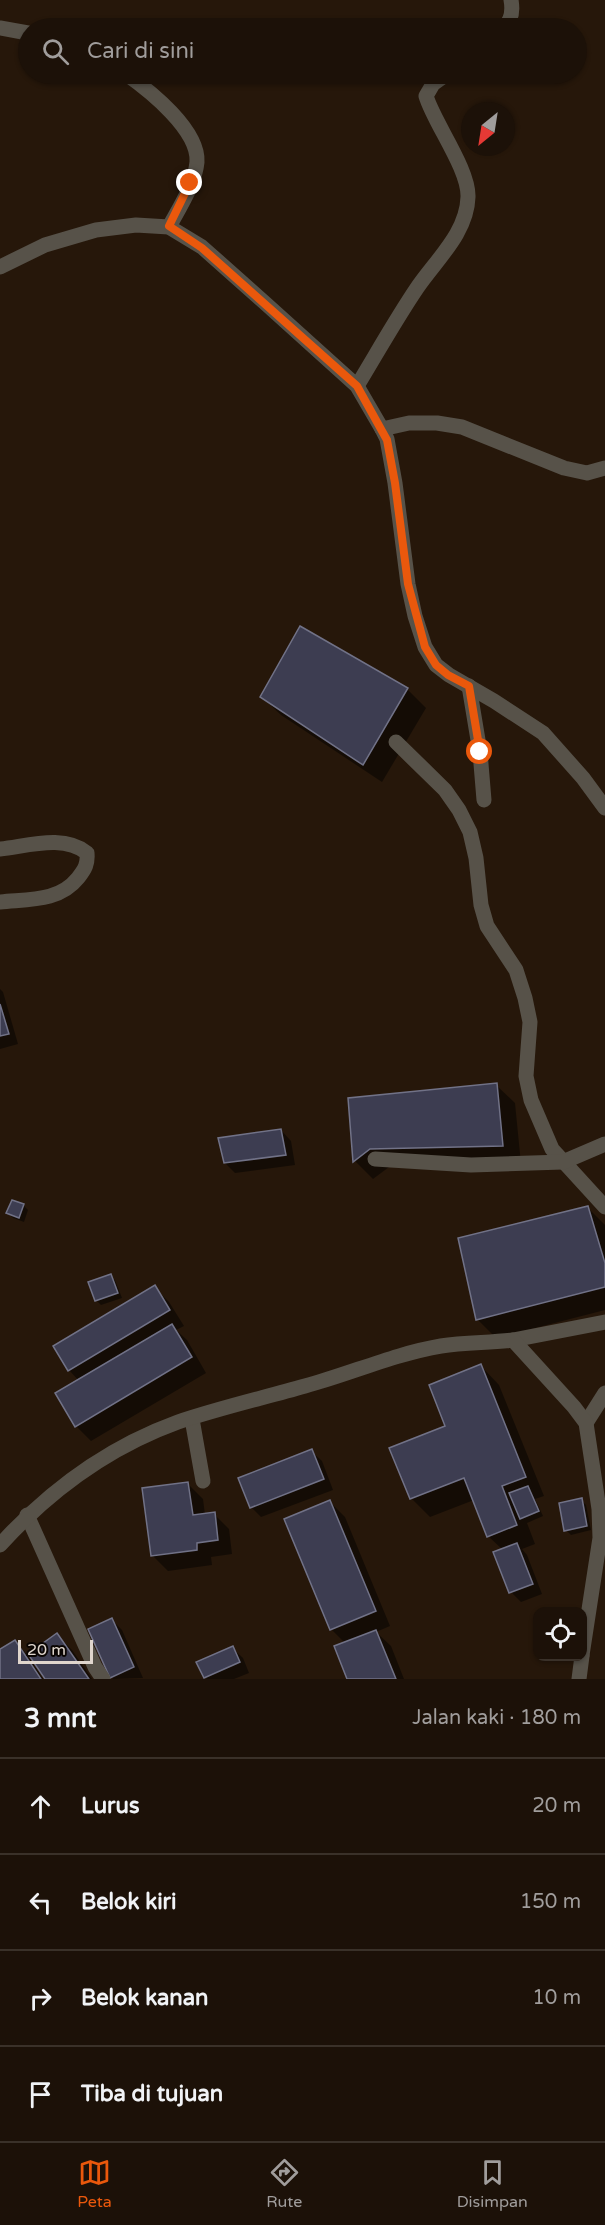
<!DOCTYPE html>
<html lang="id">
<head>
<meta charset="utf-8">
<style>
	body { margin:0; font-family:"Varela Round",sans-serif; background:#251a12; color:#f1f3f6 }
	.controls { position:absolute; right:18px; bottom:18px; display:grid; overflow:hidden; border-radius:12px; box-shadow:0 2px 4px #0004 }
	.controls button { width:54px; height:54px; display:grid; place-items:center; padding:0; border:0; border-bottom:2px solid #3a3129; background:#1c1108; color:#f1f3f6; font:30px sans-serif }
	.compass { position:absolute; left:461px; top:102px; width:54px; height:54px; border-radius:50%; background:#1c1108; box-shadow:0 2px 4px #0004; rotate:210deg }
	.scale { position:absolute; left:18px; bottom:15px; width:75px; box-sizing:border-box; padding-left:6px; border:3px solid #e0d6cd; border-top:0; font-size:16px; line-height:21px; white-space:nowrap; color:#e0d6cd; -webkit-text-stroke:4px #0a0502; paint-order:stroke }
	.stop { position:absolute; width:18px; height:18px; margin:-14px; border:4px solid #ea580c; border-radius:50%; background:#fff }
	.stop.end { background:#ea580c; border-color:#fff; box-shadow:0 2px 6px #0008 }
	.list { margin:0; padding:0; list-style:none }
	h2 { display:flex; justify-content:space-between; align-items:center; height:78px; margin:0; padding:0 24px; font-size:26px }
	h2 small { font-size:20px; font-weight:400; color:#a09d9c }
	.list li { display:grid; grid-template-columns:39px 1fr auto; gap:18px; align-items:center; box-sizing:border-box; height:96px; padding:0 24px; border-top:2px solid #3a3129 }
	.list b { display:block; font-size:22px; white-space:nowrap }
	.list em { font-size:20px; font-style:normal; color:#a09d9c }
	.icon { flex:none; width:33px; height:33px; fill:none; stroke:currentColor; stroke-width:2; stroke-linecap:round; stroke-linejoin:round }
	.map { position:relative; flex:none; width:605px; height:1679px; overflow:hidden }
	.search { position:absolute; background:#1c1108; box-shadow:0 2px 4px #0004; left:18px; right:18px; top:18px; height:66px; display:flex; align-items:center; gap:15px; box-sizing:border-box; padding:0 21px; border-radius:33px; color:#a09d9c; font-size:22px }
	.sheet { height:462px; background:#1c1108 }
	nav { display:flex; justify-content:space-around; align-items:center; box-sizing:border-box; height:84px; border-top:2px solid #3a3129; background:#1c1108; font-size:16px; color:#a09d9c }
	nav a { display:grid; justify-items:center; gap:3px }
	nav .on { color:#ea580c }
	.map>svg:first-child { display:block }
</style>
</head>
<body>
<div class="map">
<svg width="605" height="1679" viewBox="0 0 605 1679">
	<rect width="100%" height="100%" fill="#26170a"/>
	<g fill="#0007">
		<polygon points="407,689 426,708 382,782 281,715 262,697"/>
		<polygon points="0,989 3,992 18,1044 0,1049"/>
		<polygon points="496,1085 515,1103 521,1164 389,1167 373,1179 355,1161 350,1100"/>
		<polygon points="281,1130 291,1141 295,1165 235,1173 225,1163"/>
		<polygon points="23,1205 28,1210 24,1222 13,1218 8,1213"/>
		<polygon points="588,1208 605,1225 605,1310 496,1338 477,1319"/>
		<polygon points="110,1276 115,1280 122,1298 101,1305 96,1300"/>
		<polygon points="154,1287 169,1302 184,1326 176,1330 187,1340 206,1373 91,1441 76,1426 57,1394 79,1381 69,1370 55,1346"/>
		<polygon points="481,1366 499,1385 544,1496 535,1499 543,1516 527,1523 535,1544 522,1549 527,1555 542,1594 521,1602 511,1592 503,1550 488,1536 474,1500 430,1517 411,1498 447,1427"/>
		<polygon points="311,1451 322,1461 333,1490 261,1517 251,1507"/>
		<polygon points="188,1484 203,1499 205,1515 214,1514 229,1529 232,1554 211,1557 212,1565 168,1571 153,1556"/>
		<polygon points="581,1500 586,1505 591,1530 571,1535 566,1530"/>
		<polygon points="330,1502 345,1517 390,1626 376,1632 391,1646 404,1679 349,1679 345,1643 331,1629"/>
		<polygon points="112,1620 122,1630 143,1678 113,1679 111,1677"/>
		<polygon points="57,1635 72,1650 92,1679 47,1679"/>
		<polygon points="15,1642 25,1652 43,1679 0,1679 0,1651"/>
		<polygon points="232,1648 243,1658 249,1673 234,1679 207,1679 205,1677"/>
	</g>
	<g fill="#3d3d51" stroke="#717287" stroke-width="1.5">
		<polygon points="300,626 408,688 363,765 260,697"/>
		<polygon points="0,1004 9,1034 0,1036"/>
		<polygon points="497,1083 503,1146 370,1149 353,1162 348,1098"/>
		<polygon points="281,1129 286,1155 224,1163 218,1138"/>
		<polygon points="12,1200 24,1204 19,1218 6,1213"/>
		<polygon points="588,1206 605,1263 605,1287 476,1320 458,1238"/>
		<polygon points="111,1274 118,1293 95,1301 88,1282"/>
		<polygon points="155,1285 170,1310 68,1371 53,1346"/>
		<polygon points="172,1324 192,1357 75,1427 55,1393"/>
		<polygon points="481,1364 526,1477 502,1486 517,1525 487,1537 464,1478 410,1499 389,1448 445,1426 429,1385"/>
		<polygon points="312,1449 324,1479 250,1508 238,1478"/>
		<polygon points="188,1482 193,1515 215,1512 218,1540 197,1543 197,1550 151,1556 142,1488"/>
		<polygon points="528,1486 539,1511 520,1519 509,1493"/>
		<polygon points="582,1498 587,1526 564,1531 559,1503"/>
		<polygon points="330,1500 376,1611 330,1630 284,1519"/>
		<polygon points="517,1543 533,1584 509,1593 493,1552"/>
		<polygon points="112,1618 134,1667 110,1678 88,1629"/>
		<polygon points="376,1630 396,1679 347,1679 334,1646"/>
		<polygon points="57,1633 89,1679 45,1679 28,1654"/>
		<polygon points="15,1640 41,1679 0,1679 0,1649"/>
		<polygon points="233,1646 240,1662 204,1678 196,1662"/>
	</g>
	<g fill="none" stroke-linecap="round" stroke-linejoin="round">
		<g stroke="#575249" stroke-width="15">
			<polyline points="0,28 28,33"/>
			<path d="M503,28C512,21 513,11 511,0"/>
			<path d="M126,74C150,91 199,130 197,162C195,184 179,208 169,227"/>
			<polyline points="0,267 45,245 96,230 136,225 169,227 202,247 265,303 357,386 382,429 387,439 395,483 408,584 415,616 425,647 436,665 449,675 494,701 543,733 583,778 605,808"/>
			<path d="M357,386C377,353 396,319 417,288C436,260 467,233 468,197C469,169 434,123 426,96L433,84L447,74"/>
			<polyline points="382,429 409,423 437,423 462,427 564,468 587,473 605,468"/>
			<polyline points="469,686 480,752 484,800"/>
			<polyline points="396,742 445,790 459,810 470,832 476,858 481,905 487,926 516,970 525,998 530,1022 526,1076 531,1100 552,1149 605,1207"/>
			<path d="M0,849C28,846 64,834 87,853C88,864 85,869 78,878C59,902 28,899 0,902"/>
			<polyline points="375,1159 471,1165 563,1162 605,1144"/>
			<polyline points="513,1340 605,1322"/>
			<polyline points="192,1419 203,1481"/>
			<polyline points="586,1423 605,1393"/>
			<polyline points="27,1515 95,1667 103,1679"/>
			<path d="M0,1545C49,1491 109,1447 178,1422C219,1408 263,1398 305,1386C350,1374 394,1354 441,1346C465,1342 489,1343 513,1340L574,1407L586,1423L599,1509L600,1538L582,1655"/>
			<polyline points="579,1679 582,1656"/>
		</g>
	</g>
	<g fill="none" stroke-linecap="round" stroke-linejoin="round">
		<polyline stroke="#ea580c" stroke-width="8" points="190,183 169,226 202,248 357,386 387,440 395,483 408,584 425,647 436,665 448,675 469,686 480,752"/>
	</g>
</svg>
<div class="controls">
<button><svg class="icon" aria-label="locate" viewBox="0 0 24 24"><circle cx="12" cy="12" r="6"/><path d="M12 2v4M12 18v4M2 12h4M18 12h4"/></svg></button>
</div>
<svg class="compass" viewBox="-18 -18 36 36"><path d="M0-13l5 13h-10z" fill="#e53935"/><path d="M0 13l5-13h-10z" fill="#a09d9c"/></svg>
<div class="scale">20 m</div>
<div class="stop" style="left:480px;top:752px"></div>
<div class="stop end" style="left:190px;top:183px"></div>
<div class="search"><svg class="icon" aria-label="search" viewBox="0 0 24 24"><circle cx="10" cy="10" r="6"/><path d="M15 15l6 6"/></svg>Cari di sini</div>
</div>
<section class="sheet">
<h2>3 mnt<small>Jalan kaki · 180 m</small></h2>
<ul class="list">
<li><svg class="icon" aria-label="ahead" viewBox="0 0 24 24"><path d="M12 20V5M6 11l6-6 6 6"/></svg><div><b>Lurus</b></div><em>20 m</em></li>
<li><svg class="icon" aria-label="left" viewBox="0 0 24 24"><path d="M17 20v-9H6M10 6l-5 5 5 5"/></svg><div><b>Belok kiri</b></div><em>150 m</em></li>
<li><svg class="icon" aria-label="right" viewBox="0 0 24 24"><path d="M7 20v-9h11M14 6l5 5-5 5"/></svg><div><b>Belok kanan</b></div><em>10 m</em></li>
<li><svg class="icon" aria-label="arrive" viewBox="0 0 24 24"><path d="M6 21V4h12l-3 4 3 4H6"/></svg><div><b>Tiba di tujuan</b></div></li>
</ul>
</section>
<nav>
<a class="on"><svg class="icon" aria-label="map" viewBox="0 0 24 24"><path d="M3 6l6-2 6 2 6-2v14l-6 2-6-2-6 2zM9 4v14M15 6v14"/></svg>Peta</a>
<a><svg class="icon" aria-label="directions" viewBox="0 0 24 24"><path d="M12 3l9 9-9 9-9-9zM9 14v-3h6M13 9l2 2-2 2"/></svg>Rute</a>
<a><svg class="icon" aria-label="saved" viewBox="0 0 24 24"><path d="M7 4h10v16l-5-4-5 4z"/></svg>Disimpan</a>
</nav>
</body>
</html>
